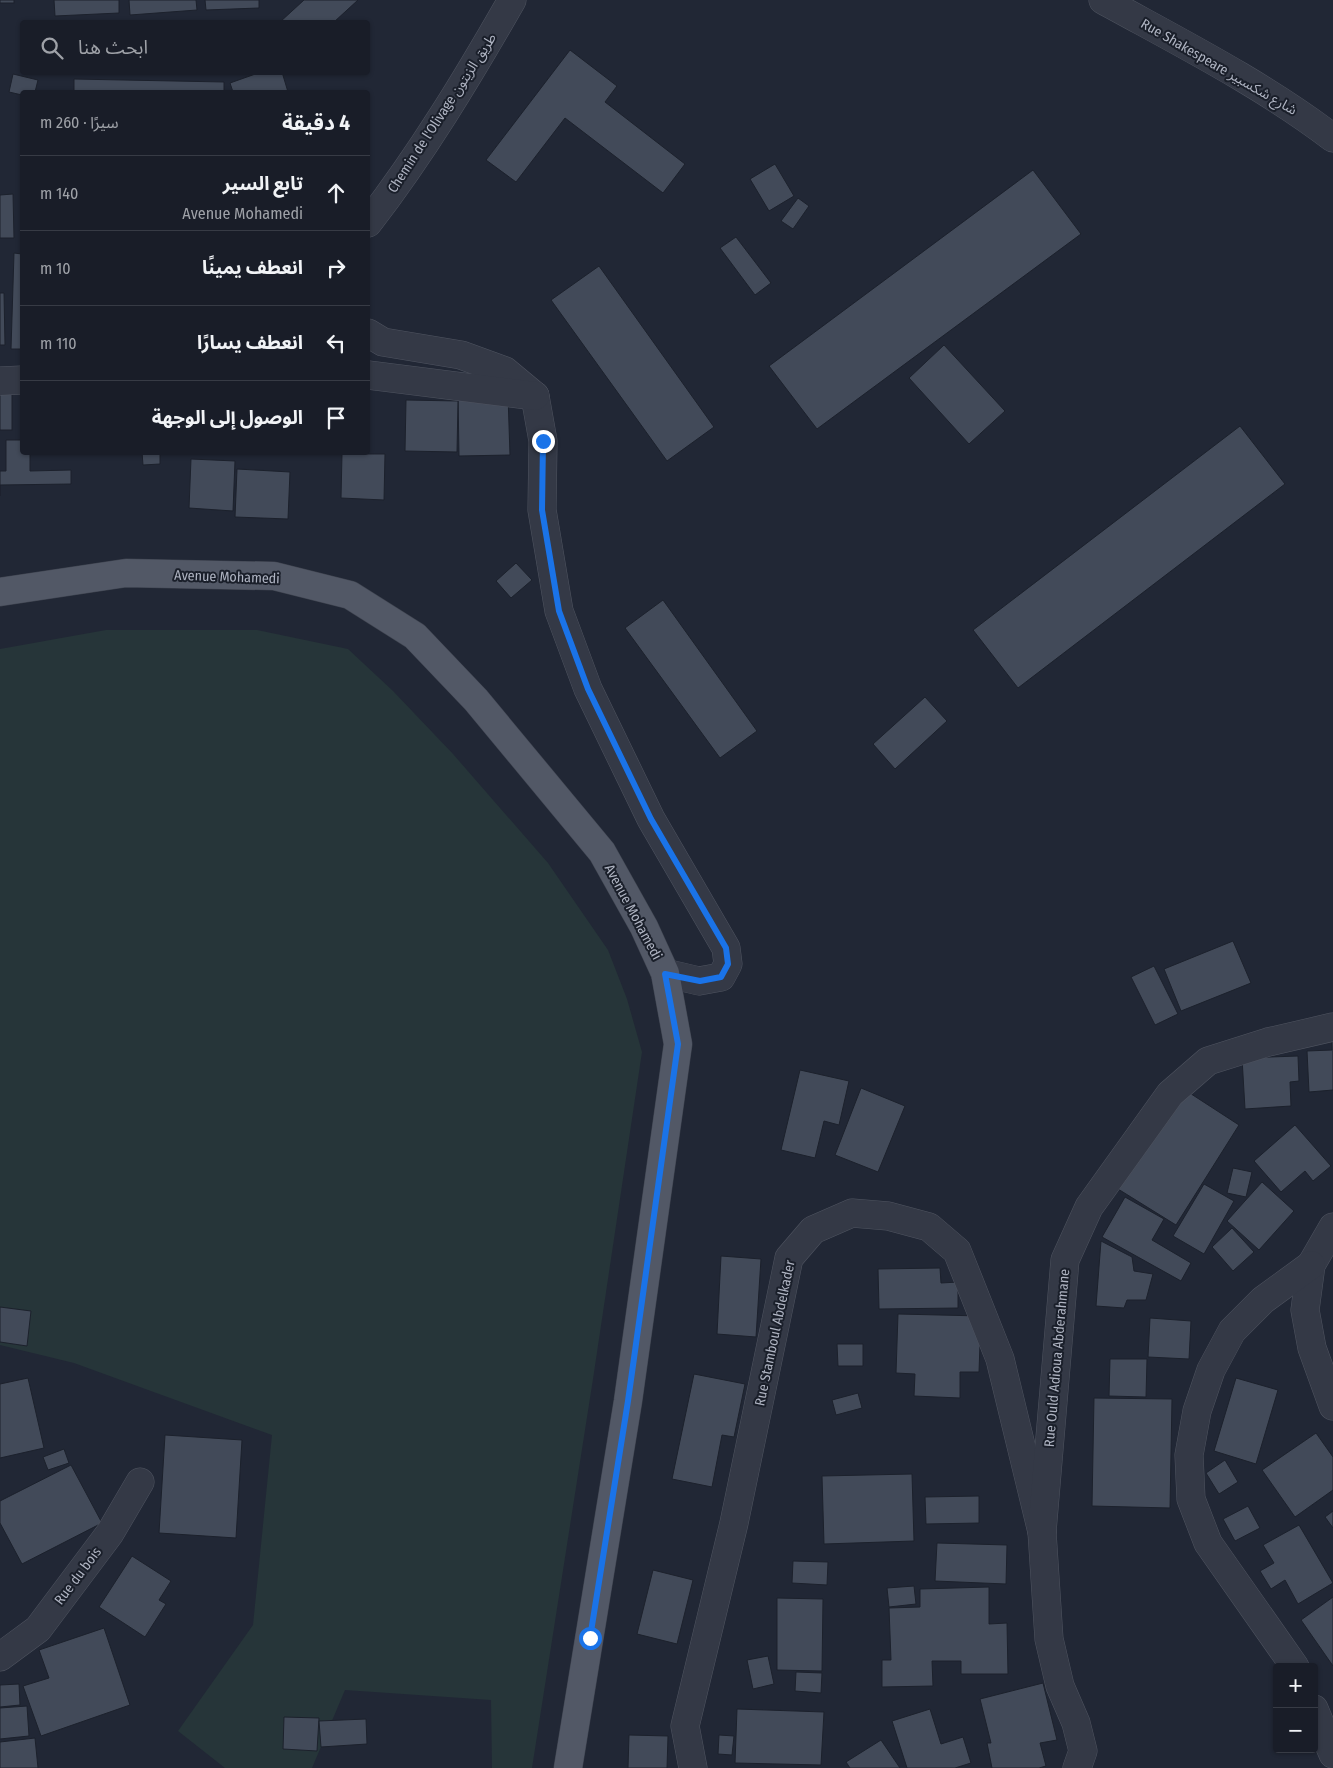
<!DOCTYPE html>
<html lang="ar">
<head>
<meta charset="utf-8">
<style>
	body { margin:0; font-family:"Fira Sans Condensed","Noto Sans Arabic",sans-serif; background:#222630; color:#f1f3f6; direction:rtl }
	.controls { position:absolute; right:15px; bottom:15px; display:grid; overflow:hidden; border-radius:5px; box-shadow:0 1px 4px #0004 }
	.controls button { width:45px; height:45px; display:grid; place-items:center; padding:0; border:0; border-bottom:1px solid #373b45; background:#191d28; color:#f1f3f6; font:25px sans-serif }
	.stop { position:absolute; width:15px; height:15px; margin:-11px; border:4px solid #1a73e8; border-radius:50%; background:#fff }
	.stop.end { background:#1a73e8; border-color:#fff; box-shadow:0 1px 5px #0008 }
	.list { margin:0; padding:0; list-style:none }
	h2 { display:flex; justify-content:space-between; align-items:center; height:65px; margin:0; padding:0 20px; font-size:21px }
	h2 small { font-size:16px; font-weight:400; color:#9fa2a8 }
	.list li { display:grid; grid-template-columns:32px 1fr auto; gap:15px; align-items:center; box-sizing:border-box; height:75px; padding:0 20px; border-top:1px solid #373b45 }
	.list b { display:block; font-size:19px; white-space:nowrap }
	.list p { margin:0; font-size:16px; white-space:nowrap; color:#9fa2a8 }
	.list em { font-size:16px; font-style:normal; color:#9fa2a8 }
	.icon { flex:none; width:28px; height:28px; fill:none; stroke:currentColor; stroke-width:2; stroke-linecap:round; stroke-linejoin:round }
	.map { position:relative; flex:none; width:1333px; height:1768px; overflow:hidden; direction:ltr }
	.search { position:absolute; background:#191d28; box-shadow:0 1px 4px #0004; left:20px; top:20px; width:350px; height:55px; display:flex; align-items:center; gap:12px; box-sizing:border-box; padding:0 18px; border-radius:5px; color:#9fa2a8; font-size:19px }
	.panel { position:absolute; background:#191d28; box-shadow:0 1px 4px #0004; left:20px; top:90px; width:350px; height:365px; border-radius:5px; direction:rtl }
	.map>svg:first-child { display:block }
</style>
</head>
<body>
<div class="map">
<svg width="1333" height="1768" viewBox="0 0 1333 1768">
	<rect width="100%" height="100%" fill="#212735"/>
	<polygon fill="#263539" points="106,630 257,630 348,649 393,691 453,754 548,863 608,950 627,999 642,1052 593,1379 532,1768 492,1768 491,1700 345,1690 312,1768 225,1768 178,1731 253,1625 272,1435 74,1363 0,1345 0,649"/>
	<g fill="#424a59" stroke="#1c212c">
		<rect x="0" y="0" width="14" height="3"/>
		<polygon points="54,0 119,0 119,13 55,16"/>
		<polygon points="129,0 196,0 197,10 130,15"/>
		<polygon points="205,0 259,0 259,8 206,10"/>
		<polygon points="304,0 358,0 334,22 280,22"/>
		<polygon points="570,50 617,86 605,102 685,164 663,193 565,118 516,182 486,160"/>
		<polygon points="261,72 282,72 288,92 233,92 230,83"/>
		<polygon points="13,74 38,80 35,92 22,92 22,95 9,92"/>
		<polygon points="74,79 224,82 224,92 74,92"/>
		<polygon points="775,164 794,196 769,211 750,179"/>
		<polygon points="1033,170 1081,234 817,429 769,366"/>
		<polygon points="13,194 14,238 0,238 0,195"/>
		<polygon points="798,198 809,206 793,229 781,221"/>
		<polygon points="736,237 771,283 755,295 720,248"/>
		<polygon points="14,253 22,254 22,349 11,349"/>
		<polygon points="599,266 714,427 667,461 551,300"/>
		<polygon points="0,293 4,293 5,345 0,345"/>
		<polygon points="944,345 1005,411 969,444 909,378"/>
		<rect x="0" y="392" width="12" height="38"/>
		<polygon points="508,395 510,455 459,456 458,396"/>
		<polygon points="406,400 458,401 457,452 405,451"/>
		<polygon points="1240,426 1285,484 1018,688 973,630"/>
		<polygon points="6,440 22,440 22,452 30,452 30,471 71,470 71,484 0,485 0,496 0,471 6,471"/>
		<polygon points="142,452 160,452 160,464 143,465"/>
		<polygon points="342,454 385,454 384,500 341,498"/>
		<polygon points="191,459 235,461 233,511 189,508"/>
		<polygon points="237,469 290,472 288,519 235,517"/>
		<polygon points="516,563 532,580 511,598 496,581"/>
		<polygon points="663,600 757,731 720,758 625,628"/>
		<polygon points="925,697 947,721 895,769 873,744"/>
		<polygon points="1233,941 1251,983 1181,1011 1164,969"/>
		<polygon points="1154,966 1178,1014 1155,1025 1131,977"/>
		<polygon points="1331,1035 1333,1035 1333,1090 1309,1092 1307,1051 1332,1050"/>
		<polygon points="1298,1056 1299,1081 1290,1082 1291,1106 1245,1109 1242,1058"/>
		<polygon points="800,1070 849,1081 839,1125 824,1121 815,1158 781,1150"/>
		<polygon points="861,1088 905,1106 878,1172 835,1155"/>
		<polygon points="1182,1088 1239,1125 1176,1225 1118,1189"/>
		<polygon points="1295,1125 1331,1166 1313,1181 1305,1171 1281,1192 1254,1161"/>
		<polygon points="1233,1168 1252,1172 1246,1197 1227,1193"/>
		<polygon points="1262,1182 1294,1211 1259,1250 1227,1221"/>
		<polygon points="1204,1184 1234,1201 1204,1254 1173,1236"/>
		<polygon points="1125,1197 1164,1219 1152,1240 1191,1263 1181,1281 1102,1237"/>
		<polygon points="1232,1228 1254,1252 1233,1271 1212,1247"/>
		<polygon points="1101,1241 1132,1257 1134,1271 1153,1274 1146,1300 1127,1300 1124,1308 1096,1306"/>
		<polygon points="721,1256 761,1259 756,1337 717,1334"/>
		<polygon points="940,1268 941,1283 958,1282 958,1308 879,1309 878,1269"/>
		<polygon points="0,1307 31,1311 27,1346 0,1342"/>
		<polygon points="898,1314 981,1316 979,1372 960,1372 960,1398 914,1396 915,1374 896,1373"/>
		<polygon points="1150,1318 1191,1321 1189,1359 1148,1357"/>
		<polygon points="837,1344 863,1344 863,1366 838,1366"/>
		<polygon points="1110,1359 1147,1359 1146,1397 1109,1396"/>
		<polygon points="694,1374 745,1384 734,1437 722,1435 712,1487 672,1479"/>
		<polygon points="28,1378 44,1448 0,1458 0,1384"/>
		<polygon points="1236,1378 1278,1390 1256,1464 1214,1451"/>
		<polygon points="858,1393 862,1408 836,1415 832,1400"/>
		<polygon points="1094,1398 1172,1399 1170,1508 1092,1506"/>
		<polygon points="1316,1433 1333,1457 1333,1490 1295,1517 1262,1470"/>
		<polygon points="165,1435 242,1440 236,1538 159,1533"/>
		<polygon points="64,1449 69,1463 48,1470 43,1457"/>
		<polygon points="1225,1460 1238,1482 1219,1494 1206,1473"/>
		<polygon points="71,1465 102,1523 22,1564 0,1523 0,1501"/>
		<polygon points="912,1474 914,1541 824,1544 822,1476"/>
		<polygon points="979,1496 979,1523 926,1524 925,1497"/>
		<polygon points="1248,1506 1260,1528 1235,1541 1223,1519"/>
		<polygon points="1333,1511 1333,1528 1325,1517"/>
		<polygon points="1299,1525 1333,1583 1298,1604 1285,1580 1271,1589 1260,1571 1274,1563 1263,1545"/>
		<polygon points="937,1543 1007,1545 1006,1584 935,1581"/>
		<polygon points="132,1556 171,1581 159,1600 166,1604 145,1637 99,1607"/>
		<polygon points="793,1561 828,1562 827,1585 792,1583"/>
		<polygon points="653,1570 693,1580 677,1644 637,1634"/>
		<polygon points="914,1586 916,1604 889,1607 887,1588"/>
		<polygon points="989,1587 989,1624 1007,1623 1008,1674 961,1674 961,1661 932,1661 933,1686 882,1687 882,1660 891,1660 889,1608 920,1607 920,1589"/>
		<polygon points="1333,1597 1333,1666 1301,1620"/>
		<polygon points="777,1598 823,1599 822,1671 777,1670"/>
		<polygon points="104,1628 130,1705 41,1736 23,1686 49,1678 39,1650"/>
		<polygon points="768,1656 774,1684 753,1689 747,1660"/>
		<polygon points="796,1672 822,1673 821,1693 795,1691"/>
		<polygon points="1043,1683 1057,1740 1040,1743 1046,1766 1039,1768 992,1768 987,1743 991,1743 980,1699"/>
		<polygon points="19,1684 20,1705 0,1707 0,1685"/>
		<polygon points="27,1706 29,1736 0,1739 0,1708"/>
		<polygon points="737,1709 824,1712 821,1765 735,1763"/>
		<polygon points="930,1709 941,1744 963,1737 971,1763 955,1768 907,1768 892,1721"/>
		<polygon points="284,1717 319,1718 317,1751 283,1749"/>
		<polygon points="366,1719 367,1744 321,1747 319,1721"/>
		<polygon points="629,1735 668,1736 667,1768 628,1768"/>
		<polygon points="719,1735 734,1736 732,1755 718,1754"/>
		<polygon points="35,1738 38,1768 0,1768 0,1742"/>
		<polygon points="881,1740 900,1768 850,1768 846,1762"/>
	</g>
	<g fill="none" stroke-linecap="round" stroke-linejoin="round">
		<g stroke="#4f5460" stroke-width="29">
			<g id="minor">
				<path d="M1103,0C1181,43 1262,84 1333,138"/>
				<path d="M368,223C422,153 468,77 512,0"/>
				<polyline points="368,333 383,342 461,355 505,371 535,396 543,441 542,510 559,611 588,689 651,819 726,948 728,964 721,977 699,981 665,973"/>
				<polyline points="368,375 535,396"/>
				<polyline points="0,381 22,380"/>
				<polyline points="1333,1227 1311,1265 1305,1310 1312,1348 1333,1406"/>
				<polyline points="0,1657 38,1629 110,1533 140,1482"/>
				<polyline points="1295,1667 1208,1543 1191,1499 1189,1455 1197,1411 1211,1370 1232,1331 1263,1300 1311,1265"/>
				<polyline points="1314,1709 1333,1754"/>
				<polyline points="693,1768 685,1726 734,1523 789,1258 813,1230 852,1213 888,1216 929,1227 957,1251 1000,1359 1042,1532"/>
				<polyline points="1077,1768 1083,1751 1076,1723 1060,1686 1049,1639 1042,1532 1065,1260 1089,1207 1170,1094 1208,1061 1268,1042 1333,1027"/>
			</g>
		</g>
		<g stroke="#3e434f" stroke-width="29">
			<polyline id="major" points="0,592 126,573 274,576 350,595 415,636 476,700 602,852 644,927 665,973 678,1044 628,1401 568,1768"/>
		</g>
		<use href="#minor" stroke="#343946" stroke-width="28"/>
		<use href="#major" stroke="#525866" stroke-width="28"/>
	</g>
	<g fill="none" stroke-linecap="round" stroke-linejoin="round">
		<polyline stroke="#1a73e8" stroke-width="6" points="543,441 542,510 559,611 588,689 651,819 726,948 728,964 721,977 700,981 665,974 678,1044 628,1401 590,1638"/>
	</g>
	<g text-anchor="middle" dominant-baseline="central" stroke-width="4" stroke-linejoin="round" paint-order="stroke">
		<g font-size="14" fill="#afb4c2" stroke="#1a1f2a">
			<text transform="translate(1219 67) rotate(30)">Rue Shakespeare شارع شكسبير</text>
			<text transform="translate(442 113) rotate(-57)">Chemin de l'Olivage طريق الزيتون</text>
			<text transform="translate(227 577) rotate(2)">Avenue Mohamedi</text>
			<text transform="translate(633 912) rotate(62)">Avenue Mohamedi</text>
			<text transform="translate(775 1333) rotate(-78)">Rue Stamboul Abdelkader</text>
			<text transform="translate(1057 1358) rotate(-85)">Rue Ould Adioua Abderahmane</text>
			<text transform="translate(78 1576) rotate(-53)">Rue du bois</text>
		</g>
	</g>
</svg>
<div class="controls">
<button>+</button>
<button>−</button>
</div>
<div class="stop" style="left:590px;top:1638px"></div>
<div class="stop end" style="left:543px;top:441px"></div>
<div class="search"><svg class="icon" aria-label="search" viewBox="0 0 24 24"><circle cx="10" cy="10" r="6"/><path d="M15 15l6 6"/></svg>ابحث هنا</div>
<section class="panel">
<h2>4 دقيقة<small>سيرًا · 260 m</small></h2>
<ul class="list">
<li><svg class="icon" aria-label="ahead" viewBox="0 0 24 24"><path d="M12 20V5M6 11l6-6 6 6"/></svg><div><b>تابع السير</b><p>Avenue Mohamedi</p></div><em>140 m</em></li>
<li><svg class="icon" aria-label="right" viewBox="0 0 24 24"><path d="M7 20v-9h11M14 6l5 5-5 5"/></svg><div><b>انعطف يمينًا</b></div><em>10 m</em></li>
<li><svg class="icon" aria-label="left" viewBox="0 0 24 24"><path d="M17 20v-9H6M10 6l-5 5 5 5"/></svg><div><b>انعطف يسارًا</b></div><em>110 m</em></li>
<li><svg class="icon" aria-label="arrive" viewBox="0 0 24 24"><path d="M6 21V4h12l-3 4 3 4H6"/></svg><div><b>الوصول إلى الوجهة</b></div></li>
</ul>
</section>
</div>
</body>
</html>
